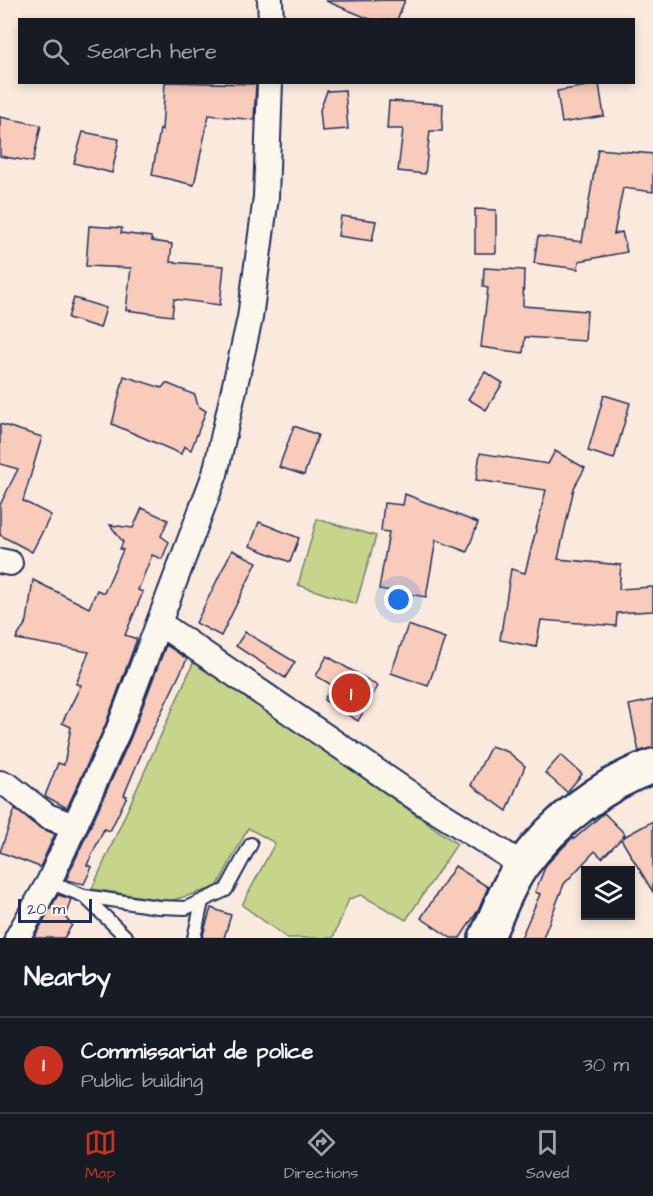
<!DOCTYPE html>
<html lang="en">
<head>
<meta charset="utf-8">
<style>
	body { margin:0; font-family:"Architects Daughter",sans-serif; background:#242831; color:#f1f3f6 }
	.controls { position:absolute; right:18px; bottom:18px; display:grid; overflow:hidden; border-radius:0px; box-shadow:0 3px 9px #0003 }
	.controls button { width:54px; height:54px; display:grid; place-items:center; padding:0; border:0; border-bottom:2px solid #363941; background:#171b24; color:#f1f3f6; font:30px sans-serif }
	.scale { position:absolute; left:18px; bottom:15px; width:74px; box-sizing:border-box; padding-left:6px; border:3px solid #1b2f5e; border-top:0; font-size:16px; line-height:21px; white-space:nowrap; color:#1b2f5e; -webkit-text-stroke:4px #fbf7ec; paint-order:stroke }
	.you { position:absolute; left:399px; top:600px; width:21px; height:21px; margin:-15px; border:4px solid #fff; border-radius:50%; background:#1a73e8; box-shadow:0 0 0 9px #1a73e833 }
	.badge { display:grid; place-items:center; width:39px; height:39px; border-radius:50%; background:#c8321e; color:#fff; font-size:20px; font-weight:700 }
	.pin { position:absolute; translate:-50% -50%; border:3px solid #fff; box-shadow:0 2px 6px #0006 }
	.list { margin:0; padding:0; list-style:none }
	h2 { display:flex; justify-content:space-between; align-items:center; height:78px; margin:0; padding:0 24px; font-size:26px }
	h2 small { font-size:20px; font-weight:400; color:#9ea1a6 }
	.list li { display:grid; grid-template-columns:39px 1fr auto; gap:18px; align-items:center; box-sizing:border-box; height:96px; padding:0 24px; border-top:2px solid #363941 }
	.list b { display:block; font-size:22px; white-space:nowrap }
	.list p { margin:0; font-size:20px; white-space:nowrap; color:#9ea1a6 }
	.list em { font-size:20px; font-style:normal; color:#9ea1a6 }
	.icon { flex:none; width:33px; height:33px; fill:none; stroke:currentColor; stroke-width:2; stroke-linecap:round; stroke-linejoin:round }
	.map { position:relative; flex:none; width:653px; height:938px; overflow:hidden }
	.search { position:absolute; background:#171b24; box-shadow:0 3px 9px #0003; left:18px; right:18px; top:18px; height:66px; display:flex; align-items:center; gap:15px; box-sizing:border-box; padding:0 21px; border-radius:0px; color:#9ea1a6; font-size:22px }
	.sheet { height:174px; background:#171b24 }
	nav { display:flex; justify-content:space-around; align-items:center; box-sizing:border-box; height:84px; border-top:2px solid #363941; background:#171b24; font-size:16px; color:#9ea1a6 }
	nav a { display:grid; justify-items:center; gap:3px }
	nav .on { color:#c8321e }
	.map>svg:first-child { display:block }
</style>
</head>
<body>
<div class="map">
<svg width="653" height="938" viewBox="0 0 653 938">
	<rect width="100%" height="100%" fill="#faeadd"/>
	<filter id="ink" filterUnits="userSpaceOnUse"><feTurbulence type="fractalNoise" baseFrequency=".0167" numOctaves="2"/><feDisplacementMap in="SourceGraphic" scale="12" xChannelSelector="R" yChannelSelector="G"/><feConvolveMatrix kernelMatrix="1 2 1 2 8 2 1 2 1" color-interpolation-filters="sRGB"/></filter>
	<g filter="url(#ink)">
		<g fill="#c6d58a" stroke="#708274" stroke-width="1.5">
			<polygon points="317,519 376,536 356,604 298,585"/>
			<polygon points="195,659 457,844 406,920 361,895 349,899 333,938 287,938 242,905 275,843 248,828 217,887 170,901 92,889"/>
		</g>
		<g fill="#f8cbbb" stroke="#1b2f5e" stroke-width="1.5">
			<polygon points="405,0 397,20 372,20 326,1"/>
			<polygon points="165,82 256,84 254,120 209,115 194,185 152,175 160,129 162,130"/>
			<polygon points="599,84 604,116 562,123 557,91"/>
			<polygon points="345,90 348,129 322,131 320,110 327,91"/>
			<polygon points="389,101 443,104 442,131 430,131 425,174 398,171 403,129 387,129"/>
			<polygon points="0,117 41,125 33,162 0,156"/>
			<polygon points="83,132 119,139 112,173 74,163"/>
			<polygon points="598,149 653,154 653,192 623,188 614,234 622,232 627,252 579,261 578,269 534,263 538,236 582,242"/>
			<polygon points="475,209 496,210 496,253 475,253"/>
			<polygon points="341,216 376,221 372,241 338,236"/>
			<polygon points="89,226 122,228 121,233 151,237 152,241 172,244 170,262 224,266 220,305 174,299 172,316 126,310 131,268 86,266"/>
			<polygon points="484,268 524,270 523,306 587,311 585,341 525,337 523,353 481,347 488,288 483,287"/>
			<polygon points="74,298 106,308 100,328 68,318"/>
			<polygon points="485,372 503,383 486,410 468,399"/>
			<polygon points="124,376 162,388 166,383 195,395 198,406 206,411 191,450 184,446 181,454 112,424"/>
			<polygon points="604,395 630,403 614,459 588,451"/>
			<polygon points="0,424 42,437 23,501 51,515 32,552 0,535 0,505 18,469 0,464"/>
			<polygon points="294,426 318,435 304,475 279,467"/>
			<polygon points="555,451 585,468 574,488 558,559 621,565 619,589 653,587 653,611 617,613 616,626 541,620 536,647 500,640 511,569 525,573 546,490 476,480 480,453 548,464"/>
			<polygon points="405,494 478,523 467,552 436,540 426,597 379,589 389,532 381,531 384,503 403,505"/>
			<polygon points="142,508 168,520 161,536 169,542 162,559 152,555 138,590 143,592 125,635 137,639 105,726 67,808 45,796 58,763 64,765 71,727 62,723 81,685 76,684 89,652 16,639 27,621 33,580 89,608 97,590 104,593 123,550 120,549 123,542 110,525 133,528"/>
			<polygon points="259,522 299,538 290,562 250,546"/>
			<polygon points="232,550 257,562 221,636 196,623"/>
			<polygon points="408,625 445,638 428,686 391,673"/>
			<polygon points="245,632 295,662 285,678 236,646"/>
			<polygon points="166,645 187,659 143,750 124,795 127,796 110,831 104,829 87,865 92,867 84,884 66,880 131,737"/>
			<polygon points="327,656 378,686 358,721 324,700 332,685 316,676"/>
			<polygon points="653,700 653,748 639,752 629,705"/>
			<polygon points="491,746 508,752 525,766 507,811 471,785"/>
			<polygon points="561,755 582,774 567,792 545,773"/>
			<polygon points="15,809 38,827 55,834 40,867 0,852"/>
			<polygon points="604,813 625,834 622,838 653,821 653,892 621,839 602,858 595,851 564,884 543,938 521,938 540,894 535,892 546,865 573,837 574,839"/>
			<polygon points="455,866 488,887 479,909 460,938 451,938 421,918"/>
			<polygon points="58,895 71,899 65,917 72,925 64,938 34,938"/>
			<polygon points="211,908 231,915 224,938 202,938"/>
		</g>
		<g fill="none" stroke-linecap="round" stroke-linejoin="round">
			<g stroke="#1b2f5e" stroke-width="16">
				<g id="lane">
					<polyline points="49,882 84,896 158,907 186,908 226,890 251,844"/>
					<polyline points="84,896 127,938"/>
					<polyline points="194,938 202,902"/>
				</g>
			</g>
			<g stroke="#1b2f5e" stroke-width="28">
				<g id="street">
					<polyline points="270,0 271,20"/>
					<polyline points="0,561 10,563"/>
					<polyline points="159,623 422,802 523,865"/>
					<polyline points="0,783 9,786 47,816 74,826"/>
					<polyline points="17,938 49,882 118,731 215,474 250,318 266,197 270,82"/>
				</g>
			</g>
			<g stroke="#1b2f5e" stroke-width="38">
				<path id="secondary" d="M486,938C498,914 507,885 523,864C554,822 604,783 653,766"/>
			</g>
			<use href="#lane" stroke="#fbf7ec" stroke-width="12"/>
			<use href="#street" stroke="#fbf7ec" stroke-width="24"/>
			<use href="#secondary" stroke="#fbf7ec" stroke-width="33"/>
		</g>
	</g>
</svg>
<div class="controls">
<button><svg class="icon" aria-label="layers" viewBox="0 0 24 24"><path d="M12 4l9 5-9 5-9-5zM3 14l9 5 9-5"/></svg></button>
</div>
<div class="scale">20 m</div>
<div class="you"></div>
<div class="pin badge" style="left:351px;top:693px">1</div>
<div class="search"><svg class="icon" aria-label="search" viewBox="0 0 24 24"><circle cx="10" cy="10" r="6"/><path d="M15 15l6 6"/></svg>Search here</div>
</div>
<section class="sheet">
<h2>Nearby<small></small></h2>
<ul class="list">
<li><span class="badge">1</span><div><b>Commissariat de police</b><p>Public building</p></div><em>30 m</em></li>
</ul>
</section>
<nav>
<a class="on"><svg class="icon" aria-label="map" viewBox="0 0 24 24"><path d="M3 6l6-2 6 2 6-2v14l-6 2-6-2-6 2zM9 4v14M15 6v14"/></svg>Map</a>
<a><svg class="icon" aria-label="directions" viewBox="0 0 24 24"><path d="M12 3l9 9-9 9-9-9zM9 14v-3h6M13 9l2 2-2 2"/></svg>Directions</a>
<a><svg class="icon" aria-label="saved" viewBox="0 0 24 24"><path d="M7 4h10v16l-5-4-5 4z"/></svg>Saved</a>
</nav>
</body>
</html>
